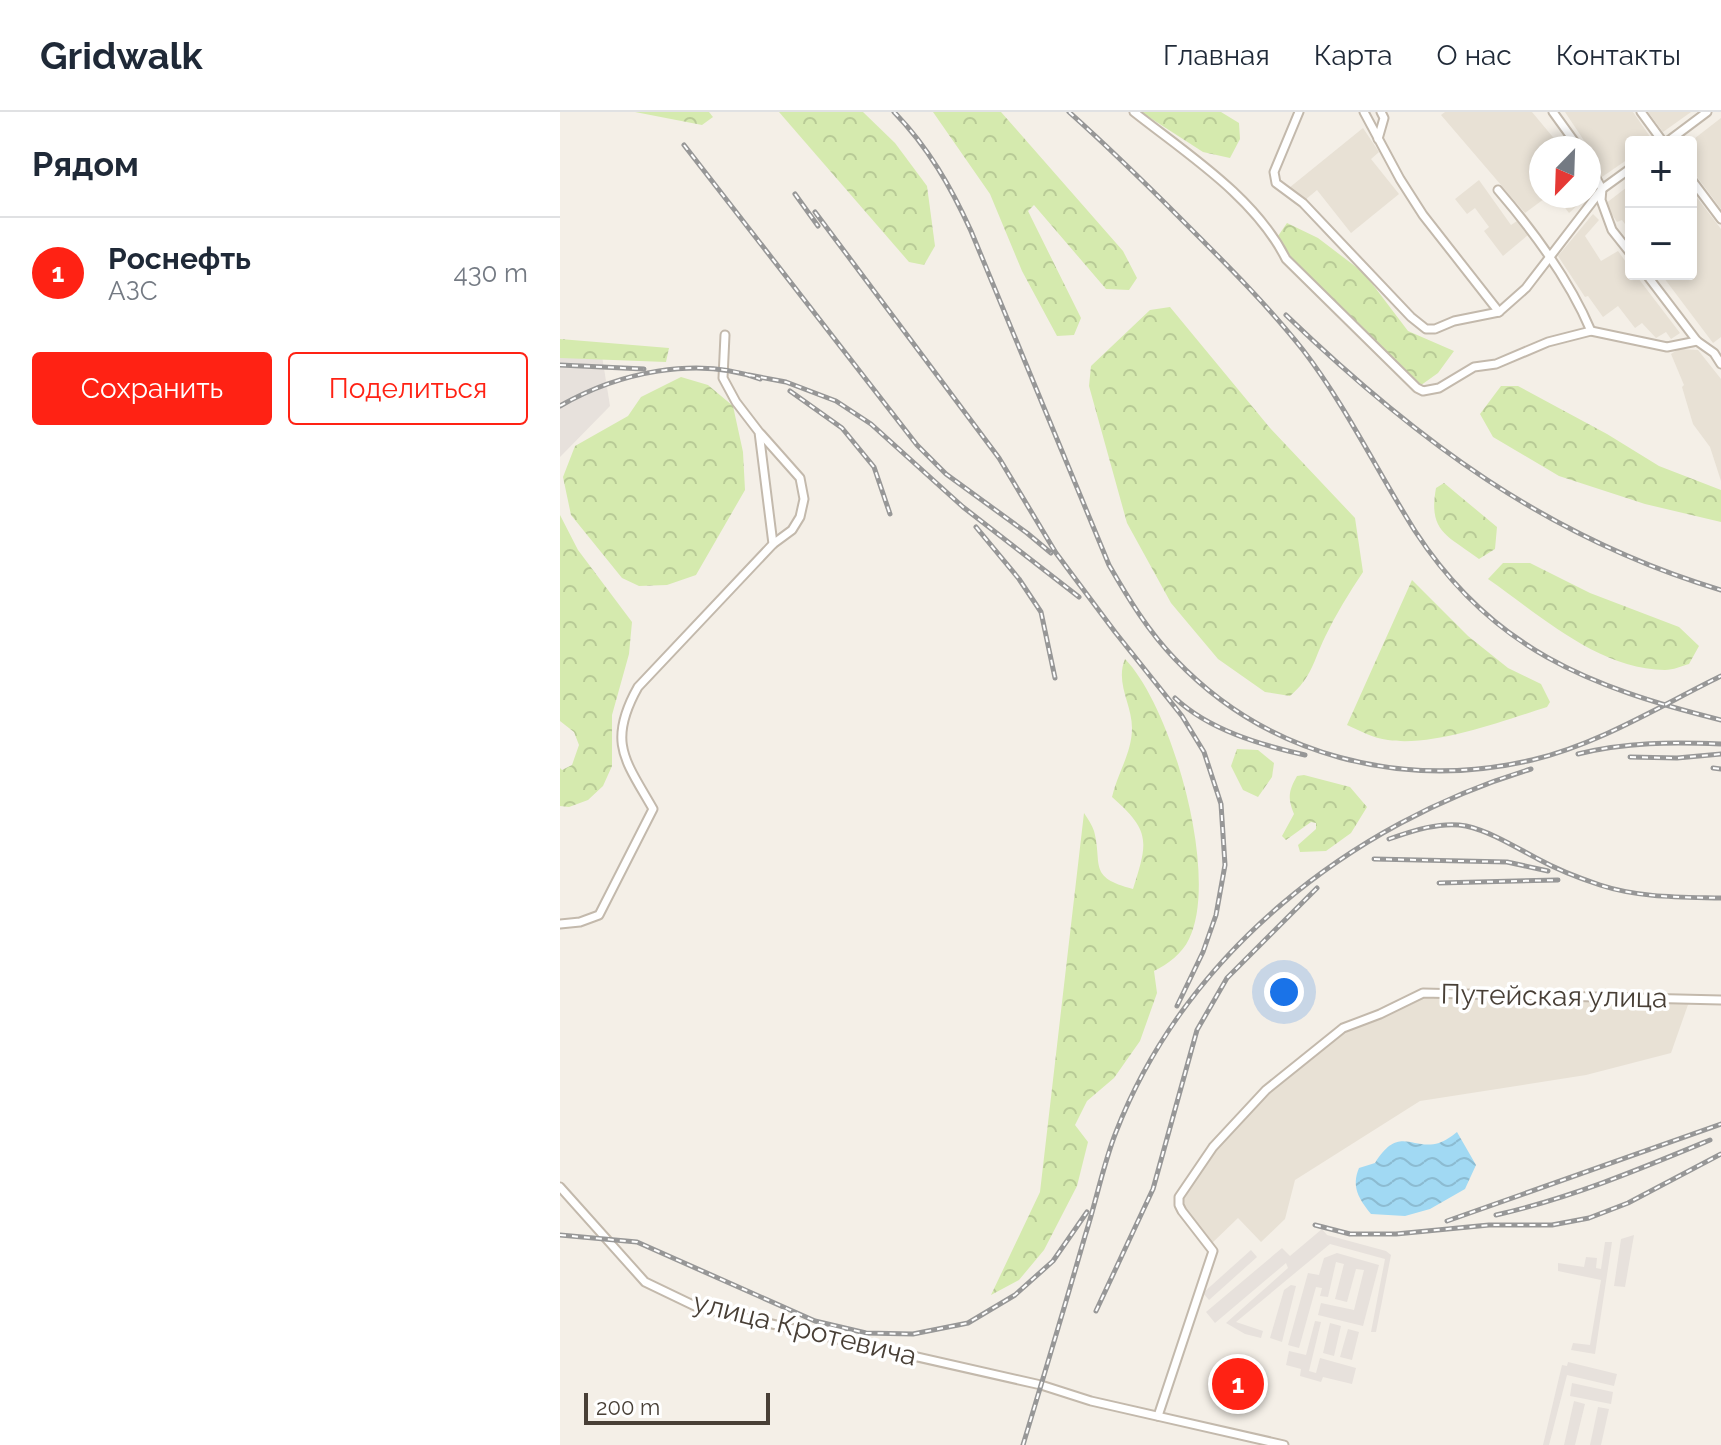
<!DOCTYPE html>
<html lang="ru">
<head>
<meta charset="utf-8">
<style>
	body { margin:0; font-family:Raleway,sans-serif; background:#f2f2f3; color:#1f2937 }
	.controls { position:absolute; right:24px; top:24px; display:grid; overflow:hidden; border-radius:8px; box-shadow:0 4px 12px #0003 }
	.controls button { width:72px; height:72px; display:grid; place-items:center; padding:0; border:0; border-bottom:2px solid #e0e1e3; background:#fff; color:#1f2937; font:40px sans-serif }
	.compass { position:absolute; left:969px; top:24px; width:72px; height:72px; border-radius:50%; background:#fff; box-shadow:0 4px 12px #0003; rotate:203deg }
	.scale { position:absolute; left:24px; bottom:20px; width:186px; box-sizing:border-box; padding-left:8px; border:4px solid #483f36; border-top:0; font-size:22px; line-height:28px; white-space:nowrap; color:#483f36; -webkit-text-stroke:6px #fff; paint-order:stroke }
	.you { position:absolute; left:724px; top:880px; width:28px; height:28px; margin:-20px; border:6px solid #fff; border-radius:50%; background:#1a73e8; box-shadow:0 0 0 12px #1a73e833 }
	.badge { display:grid; place-items:center; width:52px; height:52px; border-radius:50%; background:#ff2214; color:#fff; font-size:26px; font-weight:700 }
	.pin { position:absolute; translate:-50% -50%; border:4px solid #fff; box-shadow:0 2px 8px #0006 }
	.list { margin:0; padding:0; list-style:none }
	h2 { display:flex; justify-content:space-between; align-items:center; height:104px; margin:0; padding:0 32px; font-size:34px }
	h2 small { font-size:26px; font-weight:400; color:#747a83 }
	.list li { display:grid; grid-template-columns:52px 1fr auto; gap:24px; align-items:center; box-sizing:border-box; height:112px; padding:0 32px; border-top:2px solid #e0e1e3 }
	.list b { display:block; font-size:30px; white-space:nowrap }
	.list p { margin:0; font-size:26px; white-space:nowrap; color:#747a83 }
	.list em { font-size:26px; font-style:normal; color:#747a83 }
	.actions { display:flex; gap:16px; padding:24px 32px }
	.actions a { flex:1; padding:18px 0; border:2px solid #ff2214; border-radius:8px; text-align:center; font-size:28px; color:#ff2214 }
	.actions .main { background:#ff2214; color:#fff }
	.map { position:relative; flex:none; width:1161px; height:1333px; overflow:hidden }
	header { display:flex; align-items:center; gap:48px; box-sizing:border-box; height:112px; padding:0 40px; background:#fff; border-bottom:2px solid #e0e1e3 }
	header strong { font-size:38px }
	nav { display:flex; gap:44px; margin-inline-start:auto; font-size:28px }
	main { display:flex }
	aside { flex:1; background:#fff }
	.map>svg:first-child { display:block }
</style>
</head>
<body>
<header>
<strong>Gridwalk</strong>
<nav><a>Главная</a><a>Карта</a><a>О нас</a><a>Контакты</a></nav>
</header>
<main>
<aside>
<h2>Рядом<small></small></h2>
<ul class="list">
<li><span class="badge">1</span><div><b>Роснефть</b><p>АЗС</p></div><em>430 m</em></li>
</ul>
<div class="actions"><a class="main">Сохранить</a><a>Поделиться</a></div>
</aside>
<div class="map">
<svg width="1161" height="1333" viewBox="0 0 1161 1333">
	<defs>
		<pattern id="forest-crowns" width="20" height="18" patternUnits="userSpaceOnUse" patternTransform="scale(2)"><rect width="20" height="18" fill="#d5eaae"/><path d="M2 6a3 3 0 1 1 6 0M12 15a3 3 0 1 1 6 0" fill="none" stroke="#b8ca96"/></pattern>
		<pattern id="water-waves" width="16" height="10" patternUnits="userSpaceOnUse" patternTransform="scale(2)"><rect width="16" height="10" fill="#a1d9f3"/><path d="M0 5q4-4 8 0t8 0" fill="none" stroke="#8cbbd1"/></pattern>
	</defs>
	<rect width="100%" height="100%" fill="#f4efe7"/>
	<g fill="#e8e1d5">
		<polygon points="885,0 972,0 1002,36 981,36 981,84 988,84 965,101 881,3"/>
		<polygon points="1005,0 1073,0 1093,29 1071,30 1071,45 1039,67 1032,35 1029,36"/>
		<polygon points="1088,0 1131,0 1103,20"/>
		<polygon points="1161,6 1161,97 1131,57 1130,30"/>
		<polygon points="803,16 819,40 811,47 839,82 791,121 757,78 745,88 729,76"/>
		<polygon points="919,68 951,113 957,109 968,123 943,144 924,119 929,115 915,96 907,102 895,87"/>
		<polygon points="1071,72 1071,120 1062,108 1057,110 1045,92"/>
		<polygon points="1131,78 1161,117 1161,225 1153,231 1101,162 1131,162"/>
		<polygon points="996,84 1028,84 1009,101"/>
		<polygon points="1033,102 1039,108 1025,124 1041,149 1058,139 1071,157 1071,162 1075,162 1120,221 1111,227 1106,220 1096,226 1082,211 1075,216 1058,194 1043,205 1028,184 1025,185 998,144"/>
		<polygon points="1119,237 1138,238 1161,267 1161,369 1150,335 1133,312 1122,275 1124,273 1111,242"/>
		<polygon points="863,881 1130,887 1111,941 1026,963 860,989 735,1068 725,1107 701,1130 678,1106 649,1134 622,1099 619,1085 653,1035 706,978 783,916"/>
	</g>
	<g fill="#e7e1dc">
		<polygon points="0,240 42,244 50,294 0,345"/>
		<polygon points="762,1117 767,1123 826,1139 831,1143 816,1220 811,1220 825,1147 770,1132 676,1210 703,1219 701,1226 685,1222 666,1211 728,1156 726,1151 655,1211 646,1200 722,1136 730,1144"/>
		<polygon points="1074,1123 1065,1175 1054,1174 1061,1127"/>
		<polygon points="1045,1130 1052,1130 1035,1242 1011,1238 1013,1231 1030,1233 1041,1168 998,1159 998,1151 1024,1155 1026,1145 1037,1146 1036,1156 1041,1157"/>
		<polygon points="691,1138 697,1145 649,1188 643,1181"/>
		<polygon points="777,1141 819,1153 803,1214 758,1203 761,1191 794,1198 804,1158 796,1157 787,1190 775,1187 784,1152 776,1150 768,1185 760,1184 762,1176 756,1175 739,1236 728,1233 748,1161 759,1163 764,1146"/>
		<polygon points="731,1173 736,1174 722,1230 710,1226 724,1178"/>
		<polygon points="755,1209 761,1210 749,1259 756,1261 760,1246 796,1256 792,1272 763,1265 761,1270 740,1264 741,1257 726,1253 729,1239 746,1243"/>
		<polygon points="770,1211 781,1214 774,1244 763,1241"/>
		<polygon points="788,1217 799,1220 792,1248 780,1245"/>
		<polygon points="1008,1250 1057,1262 1054,1274 1007,1263 989,1333 983,1333 1002,1253 1007,1254"/>
		<polygon points="1012,1271 1053,1280 1051,1292 1010,1284"/>
		<polygon points="1014,1289 1025,1292 1015,1333 1004,1333"/>
		<polygon points="1038,1295 1049,1297 1041,1333 1030,1333"/>
	</g>
	<g fill="url(#forest-crowns)">
		<polygon points="75,0 149,0 153,5 142,13"/>
		<polygon points="219,0 303,0 335,31 367,74 375,134 364,153 349,150"/>
		<polygon points="373,0 441,0 563,139 577,166 569,178 546,177 474,93 468,99 521,206 514,223 497,224 462,159 430,82"/>
		<polygon points="581,0 661,0 679,11 680,27 670,46 643,40"/>
		<polygon points="727,111 758,126 804,161 848,219 894,239 878,261 857,276 726,147 716,127"/>
		<path d="M610,195L710,316L795,406L803,460C789,481 776,502 765,525C753,550 752,565 730,584L705,580L658,547L611,491L567,411L529,274L531,254L590,198Z"/>
		<polygon points="0,227 109,236 106,250 0,246"/>
		<polygon points="121,265 148,273 173,294 183,340 185,378 136,463 107,473 79,474 62,466 11,403 3,365 15,334 68,304 81,285"/>
		<polygon points="941,274 958,274 1047,322 1099,354 1161,378 1161,410 1085,392 999,364 933,325 920,302"/>
		<path d="M884,371L937,415L935,437L919,447C887,423 868,420 876,376Z"/>
		<polygon points="0,403 18,438 72,510 69,542 52,603 52,654 43,674 28,688 9,695 0,694 0,656 2,658 12,653 19,633 14,620 0,609"/>
		<path d="M943,451H970L1030,481L1119,515L1139,534L1129,552C1122,554 1113,558 1105,558C1038,557 980,503 928,467Z"/>
		<path d="M852,468L908,524L948,556L981,572L990,590L987,595C942,609 874,635 828,628C813,626 800,619 787,613Z"/>
		<path d="M565,547C612,595 660,764 629,827C622,842 608,852 594,859L597,881L580,929L554,966L527,989L515,1013L528,1030L517,1074L484,1138L459,1168L431,1183L480,1080L524,701C528,707 532,713 534,719C543,753 527,765 573,777C588,730 591,719 552,685C557,662 572,641 572,616C572,592 555,571 565,547Z"/>
		<polygon points="677,637 698,638 714,651 712,665 698,685 683,678 671,654"/>
		<path d="M744,663L790,675L807,695L791,721L766,739L740,740L738,733L756,717V711L751,710L726,728L722,724L734,702C728,686 728,680 737,664Z"/>
	</g>
	<path fill="url(#water-waves)" d="M897,1020L916,1053L905,1077L870,1097L845,1104L811,1102C799,1087 791,1075 799,1056L815,1051C839,1012 852,1039 879,1031C885,1029 892,1024 897,1020Z"/>
	<g fill="none" stroke-linecap="round" stroke-linejoin="round">
		<g stroke="#c3b9ac" stroke-width="11">
			<g id="minor">
				<path d="M574,0C627,42 695,85 726,147L857,276L863,279L879,276L914,255L936,252L988,230L1031,219L1107,235L1137,229"/>
				<polyline points="739,0 714,60 716,71 743,91 851,205 866,217 875,217 894,209 939,200 966,176 1042,77 1071,56"/>
				<polyline points="804,0 840,67 863,103 939,200"/>
				<polyline points="993,0 1019,36"/>
				<polyline points="1081,0 1103,30"/>
				<polyline points="818,27 824,6 821,0"/>
				<polyline points="1107,30 1147,0"/>
				<polyline points="1029,53 1042,77 1041,88 1052,118 1071,142"/>
				<polyline points="1131,67 1161,107"/>
				<path d="M938,78C975,121 1009,167 1031,219"/>
				<polyline points="1086,162 1137,229 1154,241 1161,252"/>
				<polyline points="201,322 240,366 244,387 240,405 232,418 213,432"/>
				<path d="M0,812L20,810L39,803L93,697C65,648 47,630 78,575L213,432L199,320L176,290L163,266L165,223"/>
				<polyline points="0,1075 85,1170 137,1195 481,1273 531,1289 724,1333"/>
				<polyline points="598,1304 653,1139 622,1099 619,1093 619,1085 653,1035 706,978 783,916 820,902 863,881 1161,888"/>
			</g>
		</g>
		<use href="#minor" stroke="#fff" stroke-width="7"/>
		<g stroke="#979797" stroke-width="5">
			<g id="rail">
				<path d="M334,0C368,35 391,75 411,119L549,453C568,486 588,519 615,547C708,645 843,678 972,648C1039,632 1100,594 1161,564"/>
				<path d="M509,0C547,34 583,69 619,105C662,148 705,190 743,238C786,294 817,359 855,419C932,537 1029,575 1161,608"/>
				<polyline points="124,33 357,333 386,362 467,421 491,441"/>
				<polyline points="235,82 258,114"/>
				<polyline points="255,100 439,346 496,441 555,520 622,604 644,640 661,692 665,753 656,803 643,840 617,894"/>
				<path d="M726,203C855,327 987,426 1161,478"/>
				<polyline points="0,253 84,257"/>
				<polyline points="189,263 226,270 276,289 311,312 403,395 519,485"/>
				<polyline points="230,279 282,316 314,355 330,402"/>
				<path d="M0,294C57,261 137,243 200,267"/>
				<polyline points="416,415 459,467 481,500 495,566"/>
				<path d="M615,586C649,618 701,633 745,643"/>
				<path d="M1018,642C1066,630 1112,630 1161,632"/>
				<polyline points="1070,645 1117,646 1161,642"/>
				<polyline points="1153,656 1161,657"/>
				<path d="M829,727C852,719 881,709 906,714C932,720 955,735 978,747C998,758 1019,766 1040,773C1080,786 1120,785 1161,786"/>
				<polyline points="814,747 947,750 988,759"/>
				<polyline points="879,771 998,768"/>
				<path d="M936,1103C1011,1086 1080,1057 1150,1028"/>
				<polyline points="887,1109 1161,1012"/>
				<polyline points="755,1113 790,1122 836,1122 929,1113 992,1113 1029,1106 1068,1091 1161,1042"/>
				<polyline points="0,1123 77,1130 255,1209 306,1221 353,1222 408,1211 455,1183 493,1149 527,1100"/>
				<polyline points="536,1199 593,1077 637,918 667,866 757,776"/>
				<path d="M463,1333C484,1263 505,1194 525,1124C536,1090 543,1053 556,1020C625,842 791,711 971,657"/>
			</g>
		</g>
		<use href="#rail" stroke="#fff" stroke-width="2" stroke-dasharray="6" stroke-linecap="butt"/>
	</g>
	<g text-anchor="middle" dominant-baseline="central" stroke-width="7" stroke-linejoin="round" paint-order="stroke">
		<g font-size="28" fill="#483f36" stroke="#fff">
			<text transform="translate(994 884) rotate(1)">Путейская улица</text>
			<text transform="translate(245 1217) rotate(14)">улица Кротевича</text>
		</g>
	</g>
</svg>
<div class="controls">
<button>+</button>
<button>−</button>
</div>
<svg class="compass" viewBox="-18 -18 36 36"><path d="M0-13l5 13h-10z" fill="#e53935"/><path d="M0 13l5-13h-10z" fill="#747a83"/></svg>
<div class="scale">200 m</div>
<div class="you"></div>
<div class="pin badge" style="left:678px;top:1272px">1</div>
</div>
</main>
</body>
</html>
